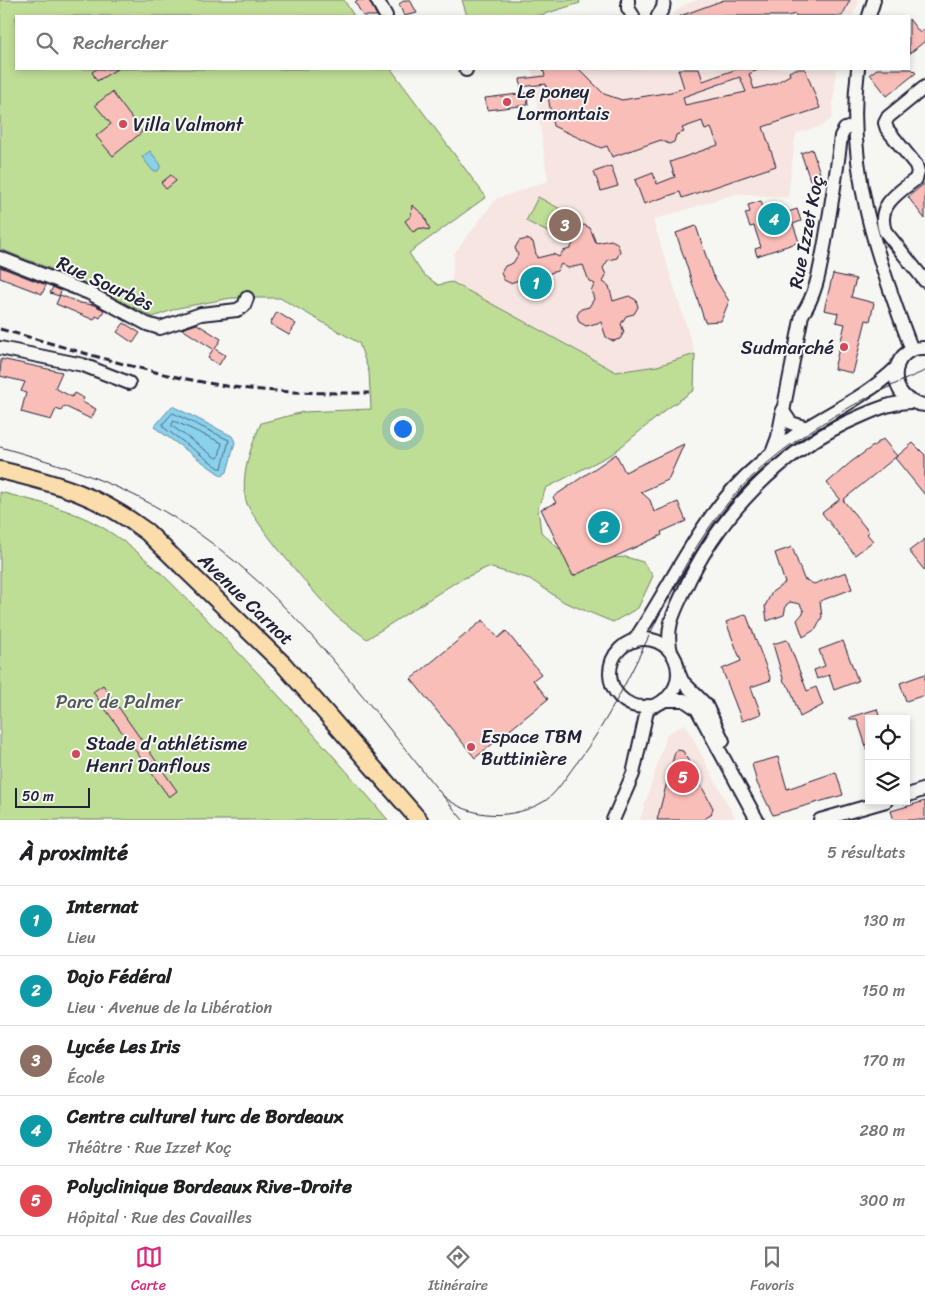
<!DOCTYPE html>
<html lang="fr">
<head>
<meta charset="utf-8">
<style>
	body { margin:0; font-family:Sriracha,sans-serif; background:#f6f6f6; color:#202124 }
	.controls { position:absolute; right:15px; bottom:15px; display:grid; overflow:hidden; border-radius:0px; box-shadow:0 2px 8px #0003 }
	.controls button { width:45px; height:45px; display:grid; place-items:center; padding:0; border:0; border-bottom:1px solid #e0e0e0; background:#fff; color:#202124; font:25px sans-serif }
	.scale { position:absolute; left:15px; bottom:12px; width:75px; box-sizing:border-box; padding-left:5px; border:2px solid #22223b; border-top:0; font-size:14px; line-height:18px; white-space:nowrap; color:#22223b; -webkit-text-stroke:4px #f6f6f2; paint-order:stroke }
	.you { position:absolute; left:402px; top:428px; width:18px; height:18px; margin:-12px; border:4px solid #fff; border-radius:50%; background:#1a73e8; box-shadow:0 0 0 8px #1a73e833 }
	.badge { display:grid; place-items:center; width:32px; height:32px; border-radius:50%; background:#db2777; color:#fff; font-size:16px; font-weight:700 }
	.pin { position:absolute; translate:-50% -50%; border:2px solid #fff; box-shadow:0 1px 5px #0006 }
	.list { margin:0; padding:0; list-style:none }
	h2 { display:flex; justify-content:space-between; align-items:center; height:65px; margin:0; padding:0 20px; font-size:21px }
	h2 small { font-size:16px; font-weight:400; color:#757577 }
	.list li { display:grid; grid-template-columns:32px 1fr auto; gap:15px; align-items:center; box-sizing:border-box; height:70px; padding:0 20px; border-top:1px solid #e0e0e0 }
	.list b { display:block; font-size:19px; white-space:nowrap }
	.list p { margin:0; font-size:16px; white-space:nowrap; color:#757577 }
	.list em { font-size:16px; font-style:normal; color:#757577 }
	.icon { flex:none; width:28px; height:28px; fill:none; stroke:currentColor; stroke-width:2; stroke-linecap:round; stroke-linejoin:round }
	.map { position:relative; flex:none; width:925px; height:820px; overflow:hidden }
	.search { position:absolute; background:#fff; box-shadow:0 2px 8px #0003; left:15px; right:15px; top:15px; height:55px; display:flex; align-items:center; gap:12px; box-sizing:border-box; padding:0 18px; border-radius:0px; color:#757577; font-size:19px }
	.sheet { height:415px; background:#fff }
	nav { display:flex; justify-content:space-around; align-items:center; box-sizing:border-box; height:70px; border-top:1px solid #e0e0e0; background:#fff; font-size:14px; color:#757577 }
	nav a { display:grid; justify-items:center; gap:2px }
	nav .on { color:#db2777 }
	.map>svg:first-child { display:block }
</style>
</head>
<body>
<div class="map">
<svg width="925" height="820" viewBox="0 0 925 820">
	<rect width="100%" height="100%" fill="#f6f6f2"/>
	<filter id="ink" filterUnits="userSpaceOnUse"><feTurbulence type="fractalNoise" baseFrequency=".02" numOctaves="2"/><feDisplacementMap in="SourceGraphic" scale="10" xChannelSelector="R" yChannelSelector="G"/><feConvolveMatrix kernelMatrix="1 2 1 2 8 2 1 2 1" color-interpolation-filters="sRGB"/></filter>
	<g filter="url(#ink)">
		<g fill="#f7e5e1">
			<polygon points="697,0 860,0 852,16 671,16 682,6"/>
			<polygon points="532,69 836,69 832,118 822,126 797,133 795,138 788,198 738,193 653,220 695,354 657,366 617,372 452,282 454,254 496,199 548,181"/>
			<polygon points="685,724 736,820 640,820 667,734"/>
		</g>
		<g fill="#bedd95" stroke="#708068">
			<path d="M0,0H344L354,16H16V69H391L486,197L409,253L422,273L438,285L452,282L616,372L657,366L695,354L694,390L667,409L612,454L546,488L538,508L541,532L571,560L626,557L643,562L653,576L638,608L613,622L564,602L530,579L488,567L456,582L367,639C357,631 345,624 336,616C320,600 251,520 246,501C240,476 251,446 261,423L303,412L371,409L369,372L359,343L280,298H231L178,308L153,317L77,279L0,249Z"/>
			<polygon points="462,0 579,0 580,3 538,16 467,16"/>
			<polygon points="538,197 577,218 565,241 526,221"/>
			<path d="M0,492C34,501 69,508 100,526C145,552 183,595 219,632C277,693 334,755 388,820H0Z"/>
		</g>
		<g fill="#8ad1ec" stroke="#608ba5">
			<polygon points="150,151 161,165 158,171 153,171 142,157"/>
			<polygon points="172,406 232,436 235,442 227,472 222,476 154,427"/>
		</g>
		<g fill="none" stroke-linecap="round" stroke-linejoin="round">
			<g stroke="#4c6882" stroke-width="1">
				<polygon points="173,413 229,440 222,468 219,468 163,427 163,424"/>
				<polygon points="174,421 222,443 219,457 216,458 172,426"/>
			</g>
		</g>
		<g fill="#fabeb9" stroke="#22223b" fill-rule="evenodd">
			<polygon points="359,0 369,0 377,16 363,16 355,2"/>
			<polygon points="405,0 410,0 417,13 404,16 399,4"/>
			<polygon points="724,0 850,0 842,16 796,16 795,14 788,16 680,16"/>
			<polygon points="909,19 920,33 925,29 925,41 909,54"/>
			<polygon points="97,69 117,69 97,81 92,72"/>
			<path d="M543,69H579L604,94L622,100L671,92L684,88L678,69H699L703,81L737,69H760L749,74L754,89L774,84L790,75L789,72L795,69H805L820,108L763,127L776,166L682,198L680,192L644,204L635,180L653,173L657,184L675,177L670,162L718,145L711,128L705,130L702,121L682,128L684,132L676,135L674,142L669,144L661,140L612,157L607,146L601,148L553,126L546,84L521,87L520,79L545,76ZM740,77L746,92L685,105L683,97Z"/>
			<polygon points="877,69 912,69 916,73 887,96 870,74"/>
			<polygon points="112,92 142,132 113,156 96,136 111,124 95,105"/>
			<polygon points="527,93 528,105 487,110 485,98"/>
			<polygon points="812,149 821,176 810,180 801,153"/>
			<polygon points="611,166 618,186 601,191 594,172"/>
			<polygon points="171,175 176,181 166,189 161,183"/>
			<polygon points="925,183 925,219 908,197"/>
			<polygon points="761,201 763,208 769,206 773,217 797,209 801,221 793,224 799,242 757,256 755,249 761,247 754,226 750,227 745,213 750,212 748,205"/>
			<polygon points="412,205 424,215 430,230 420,228 413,232 405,221 411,216"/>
			<polygon points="584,225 590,228 596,243 611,240 617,243 620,251 617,258 608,260 603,268 606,275 603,282 609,286 613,301 629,296 636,300 638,307 634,314 626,316 621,324 624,332 620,339 613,341 606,337 601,322 586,326 579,322 577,315 581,309 589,307 594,299 591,290 595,284 589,281 583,265 568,268 561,264 557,271 550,273 545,282 547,289 543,296 536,298 530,294 525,278 510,283 504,280 501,273 505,266 513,263 518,255 515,248 519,241 527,239 533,242 537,258 553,254 559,257 563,251 570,249 575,240 573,234 577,227"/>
			<polygon points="696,226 712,274 729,301 721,321 705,322 676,233"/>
			<polygon points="0,267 46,285 42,294 0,278"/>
			<polygon points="833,274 856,279 851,297 874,303 870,321 866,320 853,373 834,369 845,324 836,322 838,313 824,310"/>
			<polygon points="53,287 61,291 59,296 50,293"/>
			<polygon points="60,295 80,303 94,305 104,310 100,318 96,316 94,320 56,304"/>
			<polygon points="277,312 296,324 289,335 270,324"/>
			<polygon points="124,323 140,333 133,343 117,332"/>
			<polygon points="197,324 221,339 215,349 225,355 219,365 208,358 213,349 182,329"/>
			<polygon points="1,359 62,372 55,388 72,397 74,393 84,398 82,402 96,409 91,419 64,406 61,411 56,409 51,420 21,412 26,393 21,391 25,382 0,376"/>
			<polygon points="883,439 897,456 843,500 869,532 867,534 873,541 855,555 822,513 840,499 827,483 851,462"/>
			<polygon points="913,443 925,455 925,495 895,458"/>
			<polygon points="684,444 668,480 641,492 650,500 654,512 678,502 686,521 661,532 662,535 573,576 541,509 556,503 553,497 616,454 625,472"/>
			<polygon points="925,539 925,571 909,551"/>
			<polygon points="792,547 804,579 814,584 846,572 852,589 820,601 822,617 816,629 803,637 797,620 804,612 800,604 790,602 786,605 784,615 767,621 765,606 772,592 785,583 775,553"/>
			<polygon points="746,614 771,680 751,687 761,714 742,721 722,669 741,661 726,622"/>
			<polygon points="483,620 498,638 506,631 514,641 541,674 533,680 548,699 475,758 411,679"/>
			<polygon points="786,640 788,641 807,691 816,687 823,705 800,717 790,688 784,682 773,644"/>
			<polygon points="843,641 858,681 834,690 829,675 817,679 814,670 825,666 819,650"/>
			<polygon points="925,674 925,695 906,701 900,683"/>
			<polygon points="103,685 177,791 169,797 93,692"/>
			<polygon points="877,709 880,719 869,719 869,749 867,749 857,719 850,719 850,717"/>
			<polygon points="678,750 683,751 713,808 711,815 702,820 657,820 675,752"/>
			<polygon points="778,757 787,789 836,772 843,795 773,815 757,783 752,764"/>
			<polygon points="925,801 925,820 894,820 891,811"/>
		</g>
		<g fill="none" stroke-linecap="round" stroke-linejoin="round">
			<g stroke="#22223b" stroke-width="16">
				<g id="minor">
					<polyline points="377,0 386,16"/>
					<polyline points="628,0 628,8 633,16"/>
					<polyline points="658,16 663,8 664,0"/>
					<polyline points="869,16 874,0"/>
					<polyline points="466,69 466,70"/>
					<path d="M858,69C845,167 877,259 912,350"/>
					<path d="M925,87L888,117L885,123L887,129L916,165L918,172L916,179C898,193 876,205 885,231L925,281"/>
					<polyline points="0,258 89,293 147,324 160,328 201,314 237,310 244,306 247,298"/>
					<polyline points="0,348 83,365 129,383"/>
					<path d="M925,348C887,346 885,402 925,405"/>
					<polyline points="782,410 791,423 807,428"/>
					<path d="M772,453L778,437L802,315C817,293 820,268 825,242C831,207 837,172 841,136L845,129L854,126"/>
					<circle cx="644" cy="673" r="34"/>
					<path d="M634,641C674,581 702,512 758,465C773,452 789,439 806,428C837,409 871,393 897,367"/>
					<path d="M671,652C665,628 674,612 684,591C719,514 782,449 861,416C877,409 893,402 912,402"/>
					<polyline points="678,671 682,681 706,705 723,741"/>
					<polyline points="664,700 684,700 697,709 757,820"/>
					<polyline points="906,796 925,789"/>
					<polyline points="613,820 633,774 648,706"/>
					<polyline points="820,820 886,801"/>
				</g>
			</g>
			<g stroke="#22223b" stroke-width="20">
				<path id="major" d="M0,470C59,484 98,495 147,532L284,665L419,820"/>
			</g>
			<use href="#minor" stroke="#f6f6f2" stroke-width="12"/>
			<use href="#major" stroke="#faddab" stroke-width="16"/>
			<g stroke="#22223b" stroke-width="1">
				<path d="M0,447C61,464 121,484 175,518C294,591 374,715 463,820"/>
				<path d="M442,795C471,820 513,820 545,801C559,791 568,773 579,760C639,679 665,577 731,499C777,444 859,398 925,371"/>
			</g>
			<path stroke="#22223b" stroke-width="3" stroke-dasharray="8 4" stroke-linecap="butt" d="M0,329C77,350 153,376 233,387C278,393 324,393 369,393"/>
		</g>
	</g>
	<g fill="#d1495b" stroke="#f6f6f2" stroke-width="2">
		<circle cx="507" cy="102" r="5"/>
		<circle cx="123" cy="124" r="5"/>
		<circle cx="844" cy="347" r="5"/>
		<circle cx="471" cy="747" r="5"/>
		<circle cx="76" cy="754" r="5"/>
	</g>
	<g text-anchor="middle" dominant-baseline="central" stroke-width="4" stroke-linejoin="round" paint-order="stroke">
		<g font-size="19" fill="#22223b" stroke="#f6f6f2" text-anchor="start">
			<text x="517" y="91">Le poney<tspan x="517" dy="22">Lormontais</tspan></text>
			<text x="133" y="124">Villa Valmont</text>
			<text x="834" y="347" text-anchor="end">Sudmarché</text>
			<text x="481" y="736">Espace TBM<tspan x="481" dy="22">Buttinière</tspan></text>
			<text x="86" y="743">Stade d'athlétisme<tspan x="86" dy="22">Henri Danflous</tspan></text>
		</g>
		<g font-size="19" fill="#22223b" stroke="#f6f6f2">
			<text transform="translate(806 232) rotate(-79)">Rue Izzet Koç</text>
			<text transform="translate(105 283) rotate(25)">Rue Sourbès</text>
			<text transform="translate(246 599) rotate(44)">Avenue Carnot</text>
		</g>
		<g font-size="19" fill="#515a56" stroke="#f6f6f2">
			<text x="119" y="701">Parc de Palmer</text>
		</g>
	</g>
</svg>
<div class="controls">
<button><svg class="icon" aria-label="locate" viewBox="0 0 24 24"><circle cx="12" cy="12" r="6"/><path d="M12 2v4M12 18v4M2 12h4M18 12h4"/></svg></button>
<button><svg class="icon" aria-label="layers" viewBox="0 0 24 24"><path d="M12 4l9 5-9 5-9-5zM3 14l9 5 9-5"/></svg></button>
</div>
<div class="scale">50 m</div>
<div class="you"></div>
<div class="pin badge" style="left:536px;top:283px;background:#0f9aa8">1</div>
<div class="pin badge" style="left:604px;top:527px;background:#0f9aa8">2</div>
<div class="pin badge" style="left:565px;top:225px;background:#8d6e63">3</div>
<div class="pin badge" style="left:774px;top:219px;background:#0f9aa8">4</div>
<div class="pin badge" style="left:683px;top:777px;background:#e0444e">5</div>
<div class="search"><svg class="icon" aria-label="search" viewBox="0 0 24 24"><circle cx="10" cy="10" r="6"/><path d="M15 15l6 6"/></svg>Rechercher</div>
</div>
<section class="sheet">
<h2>À proximité<small>5 résultats</small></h2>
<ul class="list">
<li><span class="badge" style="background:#0f9aa8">1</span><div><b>Internat</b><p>Lieu</p></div><em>130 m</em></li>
<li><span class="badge" style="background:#0f9aa8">2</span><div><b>Dojo Fédéral</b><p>Lieu · Avenue de la Libération</p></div><em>150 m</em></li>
<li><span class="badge" style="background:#8d6e63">3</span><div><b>Lycée Les Iris</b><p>École</p></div><em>170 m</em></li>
<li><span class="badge" style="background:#0f9aa8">4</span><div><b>Centre culturel turc de Bordeaux</b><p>Théâtre · Rue Izzet Koç</p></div><em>280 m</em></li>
<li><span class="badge" style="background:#e0444e">5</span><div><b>Polyclinique Bordeaux Rive-Droite</b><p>Hôpital · Rue des Cavailles</p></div><em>300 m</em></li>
</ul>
</section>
<nav>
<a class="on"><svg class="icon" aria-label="map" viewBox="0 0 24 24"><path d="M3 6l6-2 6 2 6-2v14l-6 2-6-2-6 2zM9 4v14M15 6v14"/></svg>Carte</a>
<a><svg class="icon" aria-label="directions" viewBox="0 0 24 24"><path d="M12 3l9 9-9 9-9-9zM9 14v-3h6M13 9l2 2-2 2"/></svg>Itinéraire</a>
<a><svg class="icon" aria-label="saved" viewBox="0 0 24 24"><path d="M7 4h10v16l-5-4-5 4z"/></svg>Favoris</a>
</nav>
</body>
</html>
